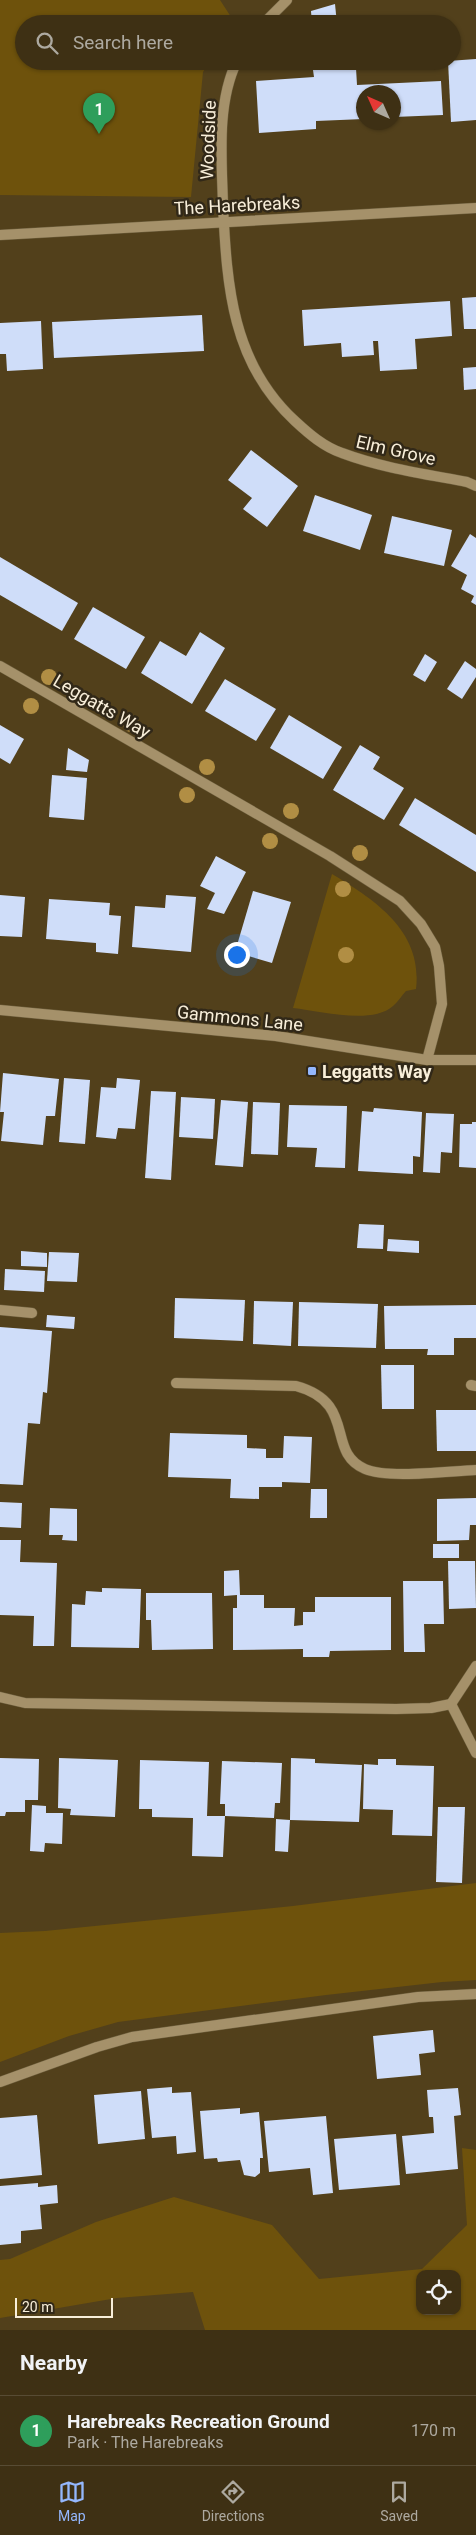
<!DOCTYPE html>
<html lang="en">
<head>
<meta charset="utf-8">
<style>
	body { margin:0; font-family:Roboto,sans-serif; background:#45381d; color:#f1f3f6 }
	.controls { position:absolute; right:15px; bottom:15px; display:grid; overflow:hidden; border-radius:10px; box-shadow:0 1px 4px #0004 }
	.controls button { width:45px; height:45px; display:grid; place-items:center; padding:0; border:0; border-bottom:1px solid #574b34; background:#3e3014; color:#f1f3f6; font:25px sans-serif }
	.compass { position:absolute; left:356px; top:85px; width:45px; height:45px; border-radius:50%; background:#3e3014; box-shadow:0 1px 4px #0004; rotate:315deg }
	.scale { position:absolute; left:15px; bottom:12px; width:98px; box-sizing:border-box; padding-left:5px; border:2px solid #f8eed9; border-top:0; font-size:14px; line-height:18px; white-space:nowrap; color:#f8eed9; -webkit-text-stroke:4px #312818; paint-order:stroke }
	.you { position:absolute; left:236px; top:954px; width:18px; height:18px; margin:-12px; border:4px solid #fff; border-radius:50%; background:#1a73e8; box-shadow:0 0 0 8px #1a73e833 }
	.badge { display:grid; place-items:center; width:32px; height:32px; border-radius:50%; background:#94b7fd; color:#fff; font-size:16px; font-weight:700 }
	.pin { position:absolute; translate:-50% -41px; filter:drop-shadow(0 1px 2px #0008) }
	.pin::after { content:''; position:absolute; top:26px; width:18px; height:15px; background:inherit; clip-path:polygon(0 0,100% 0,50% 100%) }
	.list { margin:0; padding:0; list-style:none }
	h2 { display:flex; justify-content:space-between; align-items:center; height:65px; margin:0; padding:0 20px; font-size:21px }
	h2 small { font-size:16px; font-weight:400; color:#ada9a0 }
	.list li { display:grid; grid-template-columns:32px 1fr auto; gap:15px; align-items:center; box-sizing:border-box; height:70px; padding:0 20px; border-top:1px solid #574b34 }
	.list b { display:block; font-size:19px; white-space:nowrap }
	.list p { margin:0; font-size:16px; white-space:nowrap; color:#ada9a0 }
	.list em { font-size:16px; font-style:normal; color:#ada9a0 }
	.icon { flex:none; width:28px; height:28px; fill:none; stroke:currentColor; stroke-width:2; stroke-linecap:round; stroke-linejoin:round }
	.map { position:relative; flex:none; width:476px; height:2330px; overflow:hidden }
	.search { position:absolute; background:#3e3014; box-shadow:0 1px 4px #0004; left:15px; right:15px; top:15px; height:55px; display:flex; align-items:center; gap:12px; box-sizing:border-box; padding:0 18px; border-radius:28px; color:#ada9a0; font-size:19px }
	.sheet { height:135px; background:#3e3014 }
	nav { display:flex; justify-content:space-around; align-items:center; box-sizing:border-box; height:70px; border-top:1px solid #574b34; background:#3e3014; font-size:14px; color:#ada9a0 }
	nav a { display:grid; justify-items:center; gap:2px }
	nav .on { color:#94b7fd }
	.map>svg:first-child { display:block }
</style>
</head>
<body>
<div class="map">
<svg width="476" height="2330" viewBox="0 0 476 2330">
	<rect width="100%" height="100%" fill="#52401b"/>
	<g fill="#6e520c" fill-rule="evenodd">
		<polygon points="0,0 220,0 233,20 231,24 24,24 24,61 210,61 203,72 191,197 0,195"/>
		<path d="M332,874C375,900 423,931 416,989L406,991C402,995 398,1002 393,1006C372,1025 319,1011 293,1008Z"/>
		<polygon points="476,1883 476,1980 442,1982 326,1995 118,2022 69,2036 0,2062 0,1933 45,1931 293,1906"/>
		<path d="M462,2148L476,2150V2330H205L193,2292L117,2298L0,2318V2260L10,2259L96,2222L174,2197L272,2225L319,2279L422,2269L467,2225ZM420,2274H457V2311H420Z"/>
	</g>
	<g fill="#cfddf9">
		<polygon points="335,4 337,24 312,24 311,11"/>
		<polygon points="476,59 476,120 451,122 448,61"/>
		<polygon points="356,68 357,85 441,81 443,115 394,117 394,92 364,92 364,119 316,121 316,129 259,133 256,81 314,77 313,70"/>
		<polygon points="476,297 476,329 464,329 462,298"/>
		<polygon points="450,301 452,336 415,339 417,369 380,371 378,341 373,341 374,355 342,357 341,343 304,346 302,310"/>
		<polygon points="202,315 204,351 54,358 52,322"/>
		<polygon points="41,321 43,369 7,371 6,354 0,354 0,323"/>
		<polygon points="476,367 476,389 464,390 463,368"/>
		<polygon points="251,450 298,486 267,527 243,509 252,498 228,480"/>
		<polygon points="315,495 372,515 360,550 303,531"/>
		<polygon points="392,516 452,530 444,566 384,553"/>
		<polygon points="470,534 476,538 476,605 471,602 474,596 461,589 467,575 451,566"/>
		<polygon points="0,557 78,603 62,631 0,595"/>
		<polygon points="93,607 145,637 126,669 74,639"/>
		<polygon points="200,632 225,648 192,704 141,673 160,641 186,656"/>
		<polygon points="425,654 437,662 425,682 413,675"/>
		<polygon points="465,661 476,669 476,677 462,699 447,689"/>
		<polygon points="225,679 276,709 256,741 205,711"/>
		<polygon points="289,715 342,747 323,779 270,748"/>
		<polygon points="0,725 24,739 10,764 0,758"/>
		<polygon points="360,745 380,757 373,769 404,788 384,820 333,790"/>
		<polygon points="68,748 89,760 87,772 66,770"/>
		<polygon points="52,775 87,778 84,820 49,817"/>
		<polygon points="415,798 476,835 476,872 399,825"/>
		<polygon points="216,856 246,872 224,914 207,909 215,893 200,886"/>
		<polygon points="253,891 291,902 272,963 235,952"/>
		<polygon points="0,895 25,897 22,937 0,936"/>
		<polygon points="166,895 196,897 191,952 132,947 135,906 165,908"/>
		<polygon points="49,899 110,903 109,915 121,916 118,954 96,952 96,943 46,939"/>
		<polygon points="3,1073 59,1079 55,1116 46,1116 43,1145 1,1141 4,1112 0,1112"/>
		<polygon points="64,1078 90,1080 85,1144 59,1142"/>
		<polygon points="117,1078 140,1080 135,1129 118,1128 116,1139 96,1137 101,1087 116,1088"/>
		<polygon points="151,1091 176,1092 171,1180 145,1178"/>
		<polygon points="181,1097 215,1099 213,1139 179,1137"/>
		<polygon points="221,1100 248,1102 243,1167 215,1165"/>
		<polygon points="253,1102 280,1103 278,1155 251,1154"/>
		<polygon points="289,1105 347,1106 345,1168 315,1167 317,1148 287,1147"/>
		<polygon points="374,1108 422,1112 420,1157 413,1156 413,1174 358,1171 362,1111 373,1112"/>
		<polygon points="426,1113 454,1114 452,1153 441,1152 440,1173 423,1172"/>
		<polygon points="472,1122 476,1122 476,1168 459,1167 460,1124 472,1124"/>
		<polygon points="359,1224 384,1225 383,1249 357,1248"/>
		<polygon points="388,1239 419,1241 419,1253 387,1251"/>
		<polygon points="21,1251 47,1253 47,1267 21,1266"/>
		<polygon points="49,1252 79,1253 77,1282 47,1281"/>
		<polygon points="5,1269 45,1271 44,1292 4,1290"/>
		<polygon points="175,1298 245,1300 243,1341 174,1338"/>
		<polygon points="254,1301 293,1302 291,1346 253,1344"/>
		<polygon points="299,1302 378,1304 376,1348 298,1346"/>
		<polygon points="476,1305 476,1338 454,1338 454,1355 427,1355 428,1349 385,1349 384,1306"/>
		<polygon points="47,1315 75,1317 74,1329 46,1327"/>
		<polygon points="0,1327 52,1331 47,1393 43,1392 40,1424 28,1423 23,1485 0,1484"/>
		<polygon points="381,1365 414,1365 414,1409 382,1409"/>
		<polygon points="436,1410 476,1410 476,1451 437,1451"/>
		<polygon points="170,1433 247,1435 247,1448 266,1449 266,1458 283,1458 284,1436 312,1437 310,1483 282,1482 282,1487 259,1487 259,1499 230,1498 231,1479 168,1477"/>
		<polygon points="311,1489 327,1489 327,1518 310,1518"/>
		<polygon points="476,1498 476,1525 470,1525 469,1540 437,1541 437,1499"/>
		<polygon points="0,1502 22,1503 21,1528 0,1527"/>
		<polygon points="50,1508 77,1509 77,1541 62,1540 63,1535 49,1535"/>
		<polygon points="0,1540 21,1540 20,1562 57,1563 54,1646 33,1646 34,1616 0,1615"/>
		<rect x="433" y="1544" width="26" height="14"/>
		<polygon points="448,1561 475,1561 476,1608 449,1609"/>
		<polygon points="239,1570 240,1595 264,1595 264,1608 295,1608 294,1626 303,1625 303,1612 315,1612 315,1597 391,1597 391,1650 330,1651 329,1657 303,1657 303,1649 233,1650 233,1608 237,1608 237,1595 224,1596 224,1571"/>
		<polygon points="403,1581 443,1581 444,1624 424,1624 425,1652 404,1652"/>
		<polygon points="102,1588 141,1589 139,1648 71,1647 72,1604 85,1605 86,1591 102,1592"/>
		<polygon points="146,1593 212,1593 213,1649 152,1650 151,1620 146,1620"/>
		<polygon points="0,1758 39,1759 38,1800 25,1800 25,1812 6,1812 5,1816 0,1816"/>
		<polygon points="59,1758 118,1760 115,1817 70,1815 71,1809 58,1808"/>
		<polygon points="291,1758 315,1759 315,1763 362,1765 359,1822 290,1820 288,1852 275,1851 276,1819 290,1820"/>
		<polygon points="378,1759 396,1759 396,1765 434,1766 432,1836 392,1835 393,1810 363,1809 364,1764 378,1765"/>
		<polygon points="140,1760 209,1762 207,1816 225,1816 225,1804 220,1804 222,1761 282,1763 280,1803 275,1803 274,1818 225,1816 223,1857 192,1856 193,1818 152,1817 152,1809 139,1809"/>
		<polygon points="32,1805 46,1806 46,1813 63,1813 62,1844 45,1843 44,1852 30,1851"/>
		<polygon points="438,1807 465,1807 462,1883 436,1882"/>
		<polygon points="433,2030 435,2052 419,2054 421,2075 377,2079 373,2036"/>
		<polygon points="172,2087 172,2093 191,2092 196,2152 177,2154 176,2136 152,2138 147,2089"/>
		<polygon points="458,2088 461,2115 454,2116 458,2169 406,2174 402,2136 434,2133 433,2117 429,2117 427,2090"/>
		<polygon points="141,2091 145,2139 98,2144 94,2095"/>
		<polygon points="240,2108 240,2114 259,2112 263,2158 260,2158 260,2173 255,2177 244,2175 240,2160 218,2162 217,2158 204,2159 200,2111"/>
		<polygon points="37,2115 42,2175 0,2179 0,2118"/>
		<polygon points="326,2116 333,2193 313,2195 310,2168 269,2172 264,2121"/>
		<polygon points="396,2134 400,2185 339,2190 334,2139"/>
		<polygon points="38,2183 38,2187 57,2185 58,2203 40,2205 42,2229 21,2231 21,2243 0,2245 0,2186"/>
	</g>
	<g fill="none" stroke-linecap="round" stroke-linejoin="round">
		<g stroke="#6d5e3d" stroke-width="11">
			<g id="lane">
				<polyline points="0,1310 32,1313"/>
				<polyline points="471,1385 476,1386"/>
			</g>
		</g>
		<g stroke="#6d5e3d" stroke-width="11">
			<g id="street">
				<polyline points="263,24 287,0"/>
				<path d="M237,61C216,104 222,160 223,206C227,287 232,363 295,421C309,434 324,447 342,453C382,468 425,474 467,482L476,486"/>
				<polyline points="0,235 476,208"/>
				<polyline points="0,666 330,856 400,901 421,924 435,947 439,966 442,1004 427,1060"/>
				<polyline points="0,1010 276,1036 427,1060 476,1060"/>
				<path d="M176,1383L296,1386C358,1403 325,1452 365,1469C388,1479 449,1471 476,1470"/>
				<polyline points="0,1697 25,1703 396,1709 431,1708 451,1704 476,1753"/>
				<polyline points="451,1704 476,1666"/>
				<polyline points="0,2082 97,2047 132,2037 418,1997 476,1994"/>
			</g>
		</g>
		<use href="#lane" stroke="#a5916a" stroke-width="10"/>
		<use href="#street" stroke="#a5916a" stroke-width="10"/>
	</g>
	<g fill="#b18e44">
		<circle cx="49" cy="677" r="8"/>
		<circle cx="31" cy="706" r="8"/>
		<circle cx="131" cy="724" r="8"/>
		<circle cx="207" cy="767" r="8"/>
		<circle cx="187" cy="795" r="8"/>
		<circle cx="291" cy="811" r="8"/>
		<circle cx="270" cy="841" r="8"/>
		<circle cx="360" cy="853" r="8"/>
		<circle cx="343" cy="889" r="8"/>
		<circle cx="346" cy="955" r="8"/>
	</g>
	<rect fill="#94b7fd" stroke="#312818" stroke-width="2" x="307" y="1066" width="10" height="10" rx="2.5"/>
	<g text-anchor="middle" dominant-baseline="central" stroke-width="5" stroke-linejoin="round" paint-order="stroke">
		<g font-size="18" fill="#f8eed9" stroke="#312818">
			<text transform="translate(208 140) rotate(-88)">Woodside</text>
			<text transform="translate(237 205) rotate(-3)">The Harebreaks</text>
			<text transform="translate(396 450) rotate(13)">Elm Grove</text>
			<text transform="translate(102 706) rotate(30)">Leggatts Way</text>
			<text transform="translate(240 1018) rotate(6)">Gammons Lane</text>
		</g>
		<g font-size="18" font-weight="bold" fill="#f8eed9" stroke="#312818" text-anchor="start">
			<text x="322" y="1071">Leggatts Way</text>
		</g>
	</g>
</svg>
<div class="controls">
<button><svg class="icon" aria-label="locate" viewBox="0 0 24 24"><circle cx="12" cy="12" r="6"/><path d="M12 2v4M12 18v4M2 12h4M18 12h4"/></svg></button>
</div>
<svg class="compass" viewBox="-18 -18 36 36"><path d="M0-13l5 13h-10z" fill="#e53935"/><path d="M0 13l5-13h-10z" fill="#ada9a0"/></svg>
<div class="scale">20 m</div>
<div class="you"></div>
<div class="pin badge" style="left:99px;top:134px;background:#2e9e5b">1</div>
<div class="search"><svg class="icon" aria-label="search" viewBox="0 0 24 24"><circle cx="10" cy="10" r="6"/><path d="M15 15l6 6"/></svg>Search here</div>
</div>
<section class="sheet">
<h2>Nearby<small></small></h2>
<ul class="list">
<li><span class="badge" style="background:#2e9e5b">1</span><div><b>Harebreaks Recreation Ground</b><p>Park · The Harebreaks</p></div><em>170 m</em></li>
</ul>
</section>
<nav>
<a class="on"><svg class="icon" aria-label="map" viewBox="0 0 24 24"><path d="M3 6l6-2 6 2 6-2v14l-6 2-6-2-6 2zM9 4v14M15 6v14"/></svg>Map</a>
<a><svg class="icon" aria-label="directions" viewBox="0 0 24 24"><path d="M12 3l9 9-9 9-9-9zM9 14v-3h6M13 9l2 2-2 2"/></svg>Directions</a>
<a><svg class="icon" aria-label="saved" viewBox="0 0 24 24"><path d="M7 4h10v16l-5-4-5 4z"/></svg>Saved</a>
</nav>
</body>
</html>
